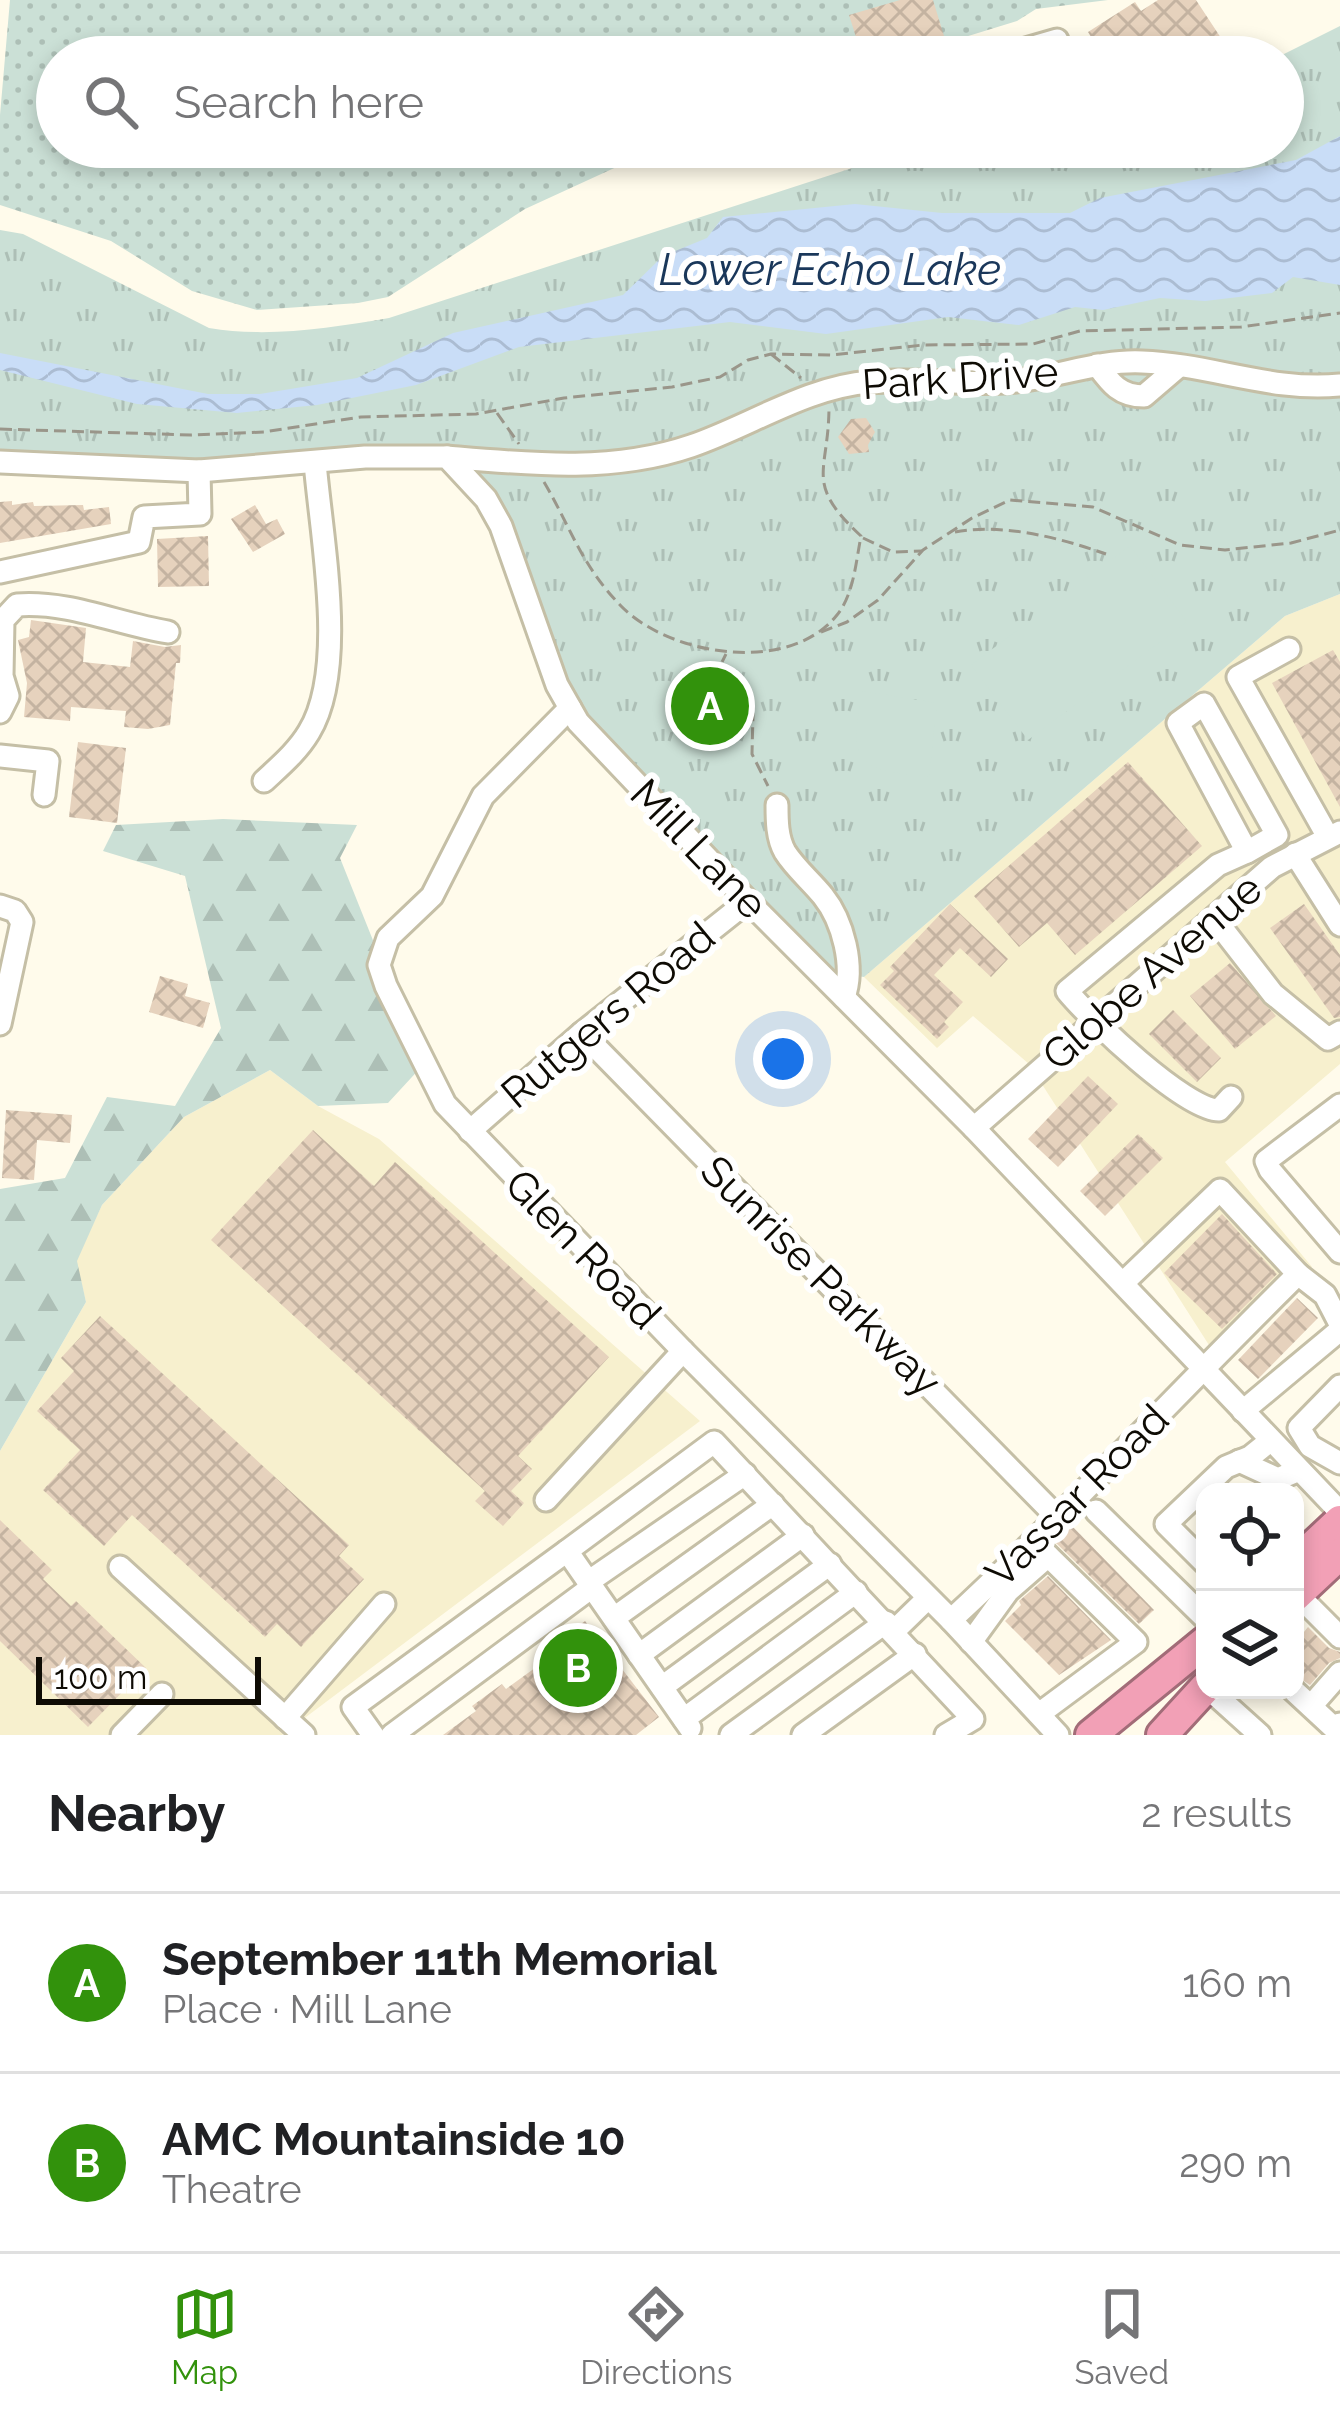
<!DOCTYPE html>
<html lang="en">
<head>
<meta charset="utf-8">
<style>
	body { margin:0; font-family:Raleway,sans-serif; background:#f2f2f2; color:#202124 }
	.controls { position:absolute; right:36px; bottom:36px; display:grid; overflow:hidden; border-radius:24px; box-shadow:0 6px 18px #0003 }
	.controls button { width:108px; height:108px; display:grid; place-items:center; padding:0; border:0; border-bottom:3px solid #e0e0e0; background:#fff; color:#202124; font:60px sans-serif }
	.scale { position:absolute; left:36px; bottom:30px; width:225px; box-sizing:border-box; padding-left:12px; border:6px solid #0e0b04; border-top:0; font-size:33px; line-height:42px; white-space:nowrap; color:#0e0b04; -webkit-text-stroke:9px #fff; paint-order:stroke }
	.you { position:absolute; left:783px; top:1059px; width:42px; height:42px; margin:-30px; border:9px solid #fff; border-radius:50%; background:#1a73e8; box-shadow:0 0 0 18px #1a73e833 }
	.badge { display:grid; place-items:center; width:78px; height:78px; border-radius:50%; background:#32920c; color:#fff; font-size:39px; font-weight:700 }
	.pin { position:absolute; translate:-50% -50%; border:6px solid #fff; box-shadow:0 3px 12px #0006 }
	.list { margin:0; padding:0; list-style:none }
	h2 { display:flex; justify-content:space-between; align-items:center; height:156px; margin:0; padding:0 48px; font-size:51px }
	h2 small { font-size:39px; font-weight:400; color:#757577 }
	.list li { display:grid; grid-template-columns:78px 1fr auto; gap:36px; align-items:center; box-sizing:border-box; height:180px; padding:0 48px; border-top:3px solid #e0e0e0 }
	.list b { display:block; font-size:45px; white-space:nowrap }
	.list p { margin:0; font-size:39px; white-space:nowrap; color:#757577 }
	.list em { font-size:39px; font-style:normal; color:#757577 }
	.icon { flex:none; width:66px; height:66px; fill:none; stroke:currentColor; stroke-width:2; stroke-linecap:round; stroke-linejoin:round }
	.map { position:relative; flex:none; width:1340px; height:1735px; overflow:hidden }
	.search { position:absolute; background:#fff; box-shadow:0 6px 18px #0003; left:36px; right:36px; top:36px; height:132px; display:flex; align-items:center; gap:30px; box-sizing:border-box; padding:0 42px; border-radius:66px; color:#757577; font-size:45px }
	.sheet { height:516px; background:#fff }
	nav { display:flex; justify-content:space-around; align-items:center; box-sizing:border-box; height:168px; border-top:3px solid #e0e0e0; background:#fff; font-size:33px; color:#757577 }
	nav a { display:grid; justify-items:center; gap:6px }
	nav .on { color:#32920c }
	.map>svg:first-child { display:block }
</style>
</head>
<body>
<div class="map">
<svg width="1340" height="1735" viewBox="0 0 1340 1735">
	<defs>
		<pattern id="grass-dots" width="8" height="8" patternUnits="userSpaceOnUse" patternTransform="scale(3)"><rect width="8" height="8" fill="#cbe0d6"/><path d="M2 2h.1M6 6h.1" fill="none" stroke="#adbfb6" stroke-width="1.8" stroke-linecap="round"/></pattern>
		<pattern id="forest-firs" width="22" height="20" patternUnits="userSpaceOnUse" patternTransform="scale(3)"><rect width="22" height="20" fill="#cbe0d6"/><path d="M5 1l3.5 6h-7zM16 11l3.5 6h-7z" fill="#adbfb6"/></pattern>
		<pattern id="park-tufts" width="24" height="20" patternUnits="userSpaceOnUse" patternTransform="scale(3)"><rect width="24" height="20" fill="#cbe0d6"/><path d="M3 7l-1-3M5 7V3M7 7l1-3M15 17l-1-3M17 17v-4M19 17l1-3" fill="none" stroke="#adbfb6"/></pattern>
		<pattern id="water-waves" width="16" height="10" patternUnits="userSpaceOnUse" patternTransform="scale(3)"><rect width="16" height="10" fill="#c9ddf7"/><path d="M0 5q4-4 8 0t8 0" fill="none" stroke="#abbcd2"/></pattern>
		<pattern id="building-cross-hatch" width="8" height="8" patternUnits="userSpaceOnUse" patternTransform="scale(3)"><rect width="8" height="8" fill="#e6d2bd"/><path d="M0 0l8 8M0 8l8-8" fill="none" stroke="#c4b3a1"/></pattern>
	</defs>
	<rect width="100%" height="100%" fill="#fffbeb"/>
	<g fill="#f7f0ce">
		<polygon points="1340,594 1340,1064 1225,1162 1312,1267 1216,1356 1029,1064 973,1016 937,1048 864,977 1285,616"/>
		<polygon points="270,1070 318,1106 379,1139 700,1421 282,1735 0,1735 0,1451 86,1302 76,1261 102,1205 184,1117"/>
	</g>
	<polygon fill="url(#grass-dots)" points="10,0 1108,0 1036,9 1017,21 900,57 57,57 57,147 660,147 525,209 388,297 358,303 257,310 192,291 111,241 0,205 0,115"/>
	<polygon fill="url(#forest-firs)" points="223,819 357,825 340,858 423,1065 388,1103 318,1106 270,1070 184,1117 102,1205 77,1261 86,1302 0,1451 0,1189 65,1178 107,1097 175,1106 221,1028 185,876 103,851 116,825"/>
	<path fill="url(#park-tufts)" d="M1340,26V594L1285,616L864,977L817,970L578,722L501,526L467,478L435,445C355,446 275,458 195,460C130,461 65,450 0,454V230L23,234L209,328C268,338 330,328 389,318L917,147H1283V57H1278Z"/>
	<g fill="#cbe0d6">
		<polygon points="1130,546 1187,622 1028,740 971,665"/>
		<path d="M863,691L937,703L929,777C858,769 847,766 863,691Z"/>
	</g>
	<polygon fill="url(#water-waves)" points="1340,136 1340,285 1293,277 1272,293 1205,301 1160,298 1103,310 1075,307 1019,325 948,317 826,334 730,322 519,347 416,385 317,405 237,413 137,404 0,370 0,353 208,394 260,394 357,378 453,333 623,295 663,256 707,238 723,217 855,204 942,213 1070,213 1100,198 1296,160"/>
	<g fill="url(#building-cross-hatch)">
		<polygon points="900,0 933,0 944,36 890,52 889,48 861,53 849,15"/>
		<polygon points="1158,0 1196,0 1221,38 1192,57 1084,57 1098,48 1088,32 1135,2 1141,11"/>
		<polygon points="866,418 875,432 868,445 869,452 849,454 838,437 851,419"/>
		<polygon points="12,501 12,505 33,502 34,506 83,505 84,510 109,507 111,524 0,543 0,502"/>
		<polygon points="255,505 266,524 277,519 285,534 253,552 231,519"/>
		<polygon points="208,536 209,586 158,587 157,539"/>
		<polygon points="31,620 86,628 83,662 130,667 133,641 165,647 181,645 180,663 176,663 170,725 148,729 124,727 126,711 71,707 70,721 24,717 27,683 18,640 29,637"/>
		<polygon points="1333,650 1340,662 1340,807 1272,683"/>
		<polygon points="78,742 126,748 117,823 69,817"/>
		<polygon points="1128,762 1202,846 1075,955 1047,923 1019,947 974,896"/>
		<polygon points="950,904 1008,959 991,977 960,948 934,975 963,1002 944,1022 949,1027 937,1039 880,985 894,971 890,967"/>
		<polygon points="1304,904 1340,955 1340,1017 1334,1018 1270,928"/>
		<polygon points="1230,963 1276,1016 1235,1049 1190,996"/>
		<polygon points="160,976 188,984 185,996 210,1003 203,1028 149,1012"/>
		<polygon points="1173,1010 1221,1058 1197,1082 1149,1034"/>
		<polygon points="1088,1076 1118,1104 1058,1167 1028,1139"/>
		<polygon points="6,1110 72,1115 70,1143 37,1140 34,1180 2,1178"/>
		<polygon points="313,1130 374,1186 395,1162 609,1357 518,1456 532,1469 511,1491 524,1503 503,1526 475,1501 485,1491 211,1240"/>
		<polygon points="1138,1134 1163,1158 1105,1216 1080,1191"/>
		<polygon points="1222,1214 1277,1274 1222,1329 1164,1273"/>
		<polygon points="1297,1298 1318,1318 1258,1379 1238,1360"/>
		<polygon points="100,1316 349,1545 339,1556 364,1579 301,1647 277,1624 265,1637 132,1515 104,1546 43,1490 80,1450 37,1411 74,1371 61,1358"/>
		<polygon points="0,1520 52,1570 43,1579 71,1606 76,1601 146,1668 88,1727 0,1641"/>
		<polygon points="1072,1526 1154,1610 1139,1624 1055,1542"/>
		<polygon points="1048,1576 1111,1640 1059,1675 1005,1621 1021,1605 1019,1601"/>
		<polygon points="585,1621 659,1717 636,1735 443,1735 476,1711 472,1706 502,1684 506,1689 557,1652 552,1644"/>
		<polygon points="1308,1627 1329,1648 1340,1652 1340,1658 1329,1663 1310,1685 1295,1675 1295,1643"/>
	</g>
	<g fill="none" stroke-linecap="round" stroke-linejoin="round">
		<g stroke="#c5bfa6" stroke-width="27">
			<g id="minor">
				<polyline points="998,57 1057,40 1060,57"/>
				<path d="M1097,365C1111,384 1120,396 1144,396L1179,366"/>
				<path d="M447,457C528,464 612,473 691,446C750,426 806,387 870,382C919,378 968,386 1016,381C1058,377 1099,360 1142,362C1209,364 1272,392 1340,385"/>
				<polyline points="0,462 199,471 365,457 447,457 486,499 501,526 557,685 578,722 748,901 974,1128 1340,1512"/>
				<polyline points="0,572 139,542 144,517 200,514 199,471"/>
				<polyline points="1289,649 1238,677 1328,837"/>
				<polygon points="1204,704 1277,835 1247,852 1178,723"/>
				<polyline points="570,708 483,796 432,896 388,938 379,965 386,986 445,1104 683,1351 951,1620 1058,1735"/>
				<path d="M0,712L8,696L2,676L3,620L17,605C69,601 118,624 168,632"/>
				<polyline points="0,756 48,761 44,795"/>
				<path d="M264,781C280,766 297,752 309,732C348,668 321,537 315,462"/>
				<path d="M777,805C777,820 777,838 785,852C795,868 811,881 823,896C843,921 855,967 844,997"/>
				<polyline points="1295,854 1340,925"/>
				<polyline points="0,906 15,911 22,922 0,1024"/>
				<polyline points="1214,918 1273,994 1328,1039 1340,1032"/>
				<polyline points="582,1033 1059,1519"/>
				<path d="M1231,1097L1219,1110C1185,1110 1090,1019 1067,991L1218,865L1247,852"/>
				<polyline points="1340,1105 1266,1161 1270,1170 1340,1252"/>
				<polyline points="974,1128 1272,867 1340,832"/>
				<polyline points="470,1131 582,1033 748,901"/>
				<polyline points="1298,1274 1325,1295 1340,1324"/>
				<polyline points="1340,1386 1299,1428 1310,1446 1340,1463"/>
				<polyline points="1243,1411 1340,1330"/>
				<polyline points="1239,1461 1278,1479 1299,1470"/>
				<polyline points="546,1500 683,1351"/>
				<polyline points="1096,1511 1205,1618"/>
				<polyline points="1034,1542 1136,1642 1039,1714"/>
				<polyline points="1205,1563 1166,1524 1226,1467 1250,1457 1270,1441"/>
				<polyline points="120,1567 304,1735"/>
				<polyline points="588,1582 745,1474"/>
				<polyline points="1297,1594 1340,1637"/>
				<polyline points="614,1618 773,1504"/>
				<path d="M951,1620C1071,1509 1181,1389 1298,1274L1220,1190L1123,1283"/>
				<polyline points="894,1631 928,1598"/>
				<polyline points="971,1642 1008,1591 1048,1556"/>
				<polyline points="639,1655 803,1535"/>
				<polyline points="662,1687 830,1564"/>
				<polyline points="1210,1690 1260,1735"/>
				<polyline points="1293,1690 1335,1729 1340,1724"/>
				<polyline points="1311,1706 1340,1673"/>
				<polyline points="285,1718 384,1604"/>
				<polyline points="684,1719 856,1592"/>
				<polyline points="690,1728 567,1551 714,1442 973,1719 946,1735"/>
				<polyline points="122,1735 162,1694"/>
				<polyline points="373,1735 353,1707 567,1551"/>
				<polyline points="392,1735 592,1587"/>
				<polyline points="731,1735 886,1622"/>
				<polyline points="803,1735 915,1654"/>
			</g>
		</g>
		<g stroke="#a26c78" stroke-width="36">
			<g id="highway">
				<polyline points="1295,1563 1340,1521"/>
				<polyline points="1295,1596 1340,1554"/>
				<polyline points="1091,1735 1205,1642"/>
				<polyline points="1162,1735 1205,1688"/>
			</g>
		</g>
		<g stroke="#9a968a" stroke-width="3" stroke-dasharray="12 6" stroke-linecap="butt">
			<polyline points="771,354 801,378"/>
			<polyline points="497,413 519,444"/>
			<polyline points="0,429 191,435 264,432 361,417 476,414 564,398 672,387 720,377 748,360 771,354 831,355 923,345 1033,344 1080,331 1241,327 1340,313"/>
			<path d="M544,482C571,528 581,565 621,606C670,656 789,675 837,615C854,594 856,561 861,536C803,482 829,474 829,406"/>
			<path d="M955,532C1004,523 1060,538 1106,554"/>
			<polyline points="863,538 893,552 922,551"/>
			<polyline points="821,632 847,622 878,600 923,550 972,518 1010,500 1093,507 1180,545 1225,550 1291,543 1340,530"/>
			<polyline points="714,679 728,681 746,691 753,714 752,754 768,786"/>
			<polyline points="706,694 726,654"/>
		</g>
		<use href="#minor" stroke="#fff" stroke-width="21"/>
		<use href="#highway" stroke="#f2a0b6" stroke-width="30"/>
	</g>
	<g text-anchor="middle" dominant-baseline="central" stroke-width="12" stroke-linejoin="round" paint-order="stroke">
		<g font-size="42" fill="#0e0b04" stroke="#fff">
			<text transform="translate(960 378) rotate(-4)">Park Drive</text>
			<text transform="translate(699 849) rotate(46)">Mill Lane</text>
			<text transform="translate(1152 972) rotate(-41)">Globe Avenue</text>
			<text transform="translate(608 1015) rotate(-40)">Rutgers Road</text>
			<text transform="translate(583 1249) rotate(46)">Glen Road</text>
			<text transform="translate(821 1276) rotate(45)">Sunrise Parkway</text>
			<text transform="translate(1077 1496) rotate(-45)">Vassar Road</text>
		</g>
		<g font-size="45" font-style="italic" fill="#1a375a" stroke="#fff">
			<text x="830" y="269">Lower Echo Lake</text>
		</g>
	</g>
</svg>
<div class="controls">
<button><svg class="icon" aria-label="locate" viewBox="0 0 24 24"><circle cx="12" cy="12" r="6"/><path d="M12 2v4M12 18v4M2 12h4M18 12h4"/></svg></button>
<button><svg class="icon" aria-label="layers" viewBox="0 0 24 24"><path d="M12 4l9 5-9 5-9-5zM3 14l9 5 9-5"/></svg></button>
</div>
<div class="scale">100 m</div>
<div class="you"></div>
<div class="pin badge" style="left:710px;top:706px">A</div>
<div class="pin badge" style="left:578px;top:1668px">B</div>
<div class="search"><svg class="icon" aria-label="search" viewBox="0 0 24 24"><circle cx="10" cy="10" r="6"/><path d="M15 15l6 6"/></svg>Search here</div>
</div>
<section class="sheet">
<h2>Nearby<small>2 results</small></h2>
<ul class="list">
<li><span class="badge">A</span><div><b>September 11th Memorial</b><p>Place · Mill Lane</p></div><em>160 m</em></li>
<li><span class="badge">B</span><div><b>AMC Mountainside 10</b><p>Theatre</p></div><em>290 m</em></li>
</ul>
</section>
<nav>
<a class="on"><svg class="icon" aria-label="map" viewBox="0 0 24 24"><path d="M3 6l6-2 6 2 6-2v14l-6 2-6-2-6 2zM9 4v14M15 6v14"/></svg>Map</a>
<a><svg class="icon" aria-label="directions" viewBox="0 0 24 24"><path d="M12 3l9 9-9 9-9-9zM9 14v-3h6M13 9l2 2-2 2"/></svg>Directions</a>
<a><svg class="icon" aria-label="saved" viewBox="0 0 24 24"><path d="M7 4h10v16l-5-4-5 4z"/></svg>Saved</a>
</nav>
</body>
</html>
